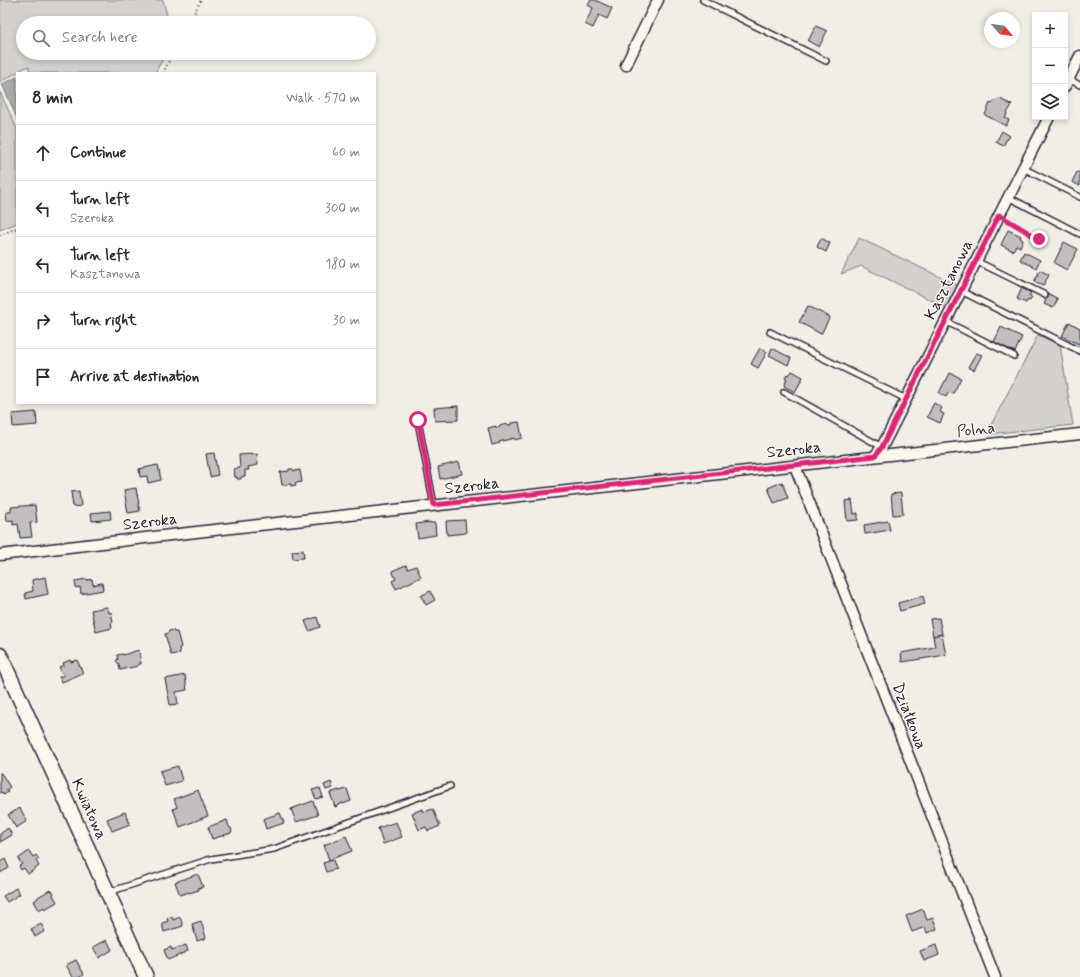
<!DOCTYPE html>
<html lang="en">
<head>
<meta charset="utf-8">
<style>
	body { margin:0; font-family:Mynerve,sans-serif; background:#f2f2f3; color:#2b2b33 }
	.controls { position:absolute; right:12px; top:12px; display:grid; overflow:hidden; border-radius:0px; box-shadow:0 2px 6px #0003 }
	.controls button { width:36px; height:36px; display:grid; place-items:center; padding:0; border:0; border-bottom:1px solid #e1e1e2; background:#fff; color:#2b2b33; font:20px sans-serif }
	.compass { position:absolute; left:984px; top:12px; width:36px; height:36px; border-radius:50%; background:#fff; box-shadow:0 2px 6px #0003; rotate:119deg }
	.stop { position:absolute; width:12px; height:12px; margin:-9px; border:3px solid #db2777; border-radius:50%; background:#fff }
	.stop.end { background:#db2777; border-color:#fff; box-shadow:0 1px 4px #0008 }
	.list { margin:0; padding:0; list-style:none }
	h2 { display:flex; justify-content:space-between; align-items:center; height:52px; margin:0; padding:0 16px; font-size:17px }
	h2 small { font-size:13px; font-weight:400; color:#7c7c81 }
	.list li { display:grid; grid-template-columns:26px 1fr auto; gap:12px; align-items:center; box-sizing:border-box; height:56px; padding:0 16px; border-top:1px solid #e1e1e2 }
	.list b { display:block; font-size:15px; white-space:nowrap }
	.list p { margin:0; font-size:13px; white-space:nowrap; color:#7c7c81 }
	.list em { font-size:13px; font-style:normal; color:#7c7c81 }
	.icon { flex:none; width:22px; height:22px; fill:none; stroke:currentColor; stroke-width:2; stroke-linecap:round; stroke-linejoin:round }
	.map { position:relative; flex:none; width:1080px; height:977px; overflow:hidden }
	.search { position:absolute; background:#fff; box-shadow:0 2px 6px #0003; left:16px; top:16px; width:360px; height:44px; display:flex; align-items:center; gap:10px; box-sizing:border-box; padding:0 14px; border-radius:22px; color:#7c7c81; font-size:15px }
	.panel { position:absolute; background:#fff; box-shadow:0 2px 6px #0003; left:16px; top:72px; width:360px; height:332px; border-radius:0px }
	.map>svg:first-child { display:block }
</style>
</head>
<body>
<div class="map">
<svg width="1080" height="977" viewBox="0 0 1080 977">
	<rect width="100%" height="100%" fill="#f2eee5"/>
	<filter id="ink" filterUnits="userSpaceOnUse"><feTurbulence type="fractalNoise" baseFrequency=".025" numOctaves="2"/><feDisplacementMap in="SourceGraphic" scale="8" xChannelSelector="R" yChannelSelector="G"/><feConvolveMatrix kernelMatrix="1 2 1 2 8 2 1 2 1" color-interpolation-filters="sRGB"/></filter>
	<g filter="url(#ink)">
		<g fill="#d4d1cc" stroke="#7b7a84">
			<polygon points="0,0 163,0 169,23 23,23 23,53 166,53 155,73 31,73 28,66 0,82"/>
			<polygon points="0,92 17,129 17,223 0,230"/>
			<polygon points="859,238 959,286 947,308 861,266 841,274"/>
			<polygon points="1038,335 1060,345 1073,425 989,434 990,427"/>
		</g>
		<polygon fill="#aeabad" stroke="#76747f" points="17,77 17,118 2,84"/>
		<g fill="#c2bebe" stroke="#22223b">
			<polygon points="591,0 595,0 612,8 607,19 599,15 593,28 585,24 593,8 588,5"/>
			<polygon points="816,26 827,31 819,47 808,41"/>
			<polygon points="1000,99 1012,105 1006,115 1007,115 1005,118 1009,120 1006,126 985,115 990,103 992,104 994,101"/>
			<polygon points="1002,131 1010,136 1008,139 1007,139 1003,146 996,142"/>
			<polygon points="1077,172 1080,173 1080,186 1072,182"/>
			<polygon points="1008,230 1021,236 1020,238 1023,240 1020,247 1016,245 1013,251 1001,245"/>
			<polygon points="821,238 830,243 826,252 817,247"/>
			<polygon points="1064,242 1078,249 1067,270 1054,263"/>
			<polygon points="1024,252 1040,260 1036,268 1020,260"/>
			<polygon points="1040,270 1049,275 1043,286 1034,282"/>
			<polygon points="1022,288 1031,293 1029,296 1032,297 1030,301 1028,300 1026,303 1017,299"/>
			<polygon points="1049,294 1058,299 1053,308 1044,304"/>
			<polygon points="808,306 830,317 821,334 799,322"/>
			<polygon points="1069,322 1080,328 1080,342 1079,344 1062,336"/>
			<polygon points="1001,327 1022,337 1015,352 994,342"/>
			<polygon points="760,348 767,352 758,368 751,364"/>
			<polygon points="772,348 791,358 788,365 769,355"/>
			<polygon points="976,353 982,355 974,370 968,367"/>
			<polygon points="792,371 803,377 795,392 784,386 787,379 785,378 787,374 789,375"/>
			<polygon points="950,373 961,378 953,394 949,392 946,397 939,393 945,381 946,381"/>
			<polygon points="934,403 942,408 940,412 944,414 940,423 927,417"/>
			<polygon points="458,406 458,420 435,421 434,408"/>
			<polygon points="36,412 37,425 13,427 12,414"/>
			<polygon points="519,422 522,438 515,440 514,438 499,442 500,443 492,445 488,428 496,426 496,428 500,427 499,426 508,424 508,425 511,425 511,423"/>
			<polygon points="214,453 218,475 210,477 206,454"/>
			<polygon points="252,454 252,455 257,454 258,465 248,467 249,470 245,470 245,476 241,477 241,479 237,479 237,477 235,477 234,469 240,468 239,455"/>
			<polygon points="459,462 462,474 440,479 438,467"/>
			<polygon points="158,465 161,480 148,483 147,476 140,477 139,469"/>
			<polygon points="289,469 293,469 294,471 300,470 302,482 295,483 296,485 291,486 291,484 282,485 280,472 289,471"/>
			<polygon points="782,482 788,498 774,503 768,488"/>
			<polygon points="136,488 137,495 138,495 137,495 139,503 138,503 140,511 128,513 124,490"/>
			<polygon points="79,491 81,506 73,507 71,492"/>
			<polygon points="901,493 903,514 893,515 891,494"/>
			<polygon points="852,500 854,514 858,513 858,520 847,521 845,501"/>
			<polygon points="35,505 37,522 30,523 32,537 20,538 18,524 13,525 13,520 7,521 6,512 11,512 11,507"/>
			<polygon points="110,511 111,519 92,521 91,513"/>
			<polygon points="465,520 466,533 447,535 446,521"/>
			<polygon points="888,521 890,530 865,534 864,525"/>
			<polygon points="430,522 430,523 435,523 436,535 418,538 416,524"/>
			<polygon points="303,550 304,558 293,559 292,551"/>
			<polygon points="406,565 408,569 416,566 421,577 396,589 392,581 396,579 392,571"/>
			<polygon points="45,577 48,594 26,599 25,593 33,591 32,580"/>
			<polygon points="87,579 87,580 92,579 93,585 102,583 103,590 81,594 80,587 76,588 75,581"/>
			<polygon points="430,591 435,600 426,605 421,596"/>
			<polygon points="923,596 925,604 900,611 898,603"/>
			<polygon points="107,607 109,613 111,612 113,622 111,623 112,628 96,632 91,610"/>
			<polygon points="317,617 320,627 309,631 305,621"/>
			<polygon points="939,618 942,634 933,636 930,619"/>
			<polygon points="173,630 174,632 177,632 181,647 179,648 180,653 171,655 165,634 168,633 169,631"/>
			<polygon points="942,634 946,655 902,662 901,653 935,647 933,636"/>
			<polygon points="139,650 141,664 138,664 138,666 120,670 119,664 116,661 118,659 117,655 123,654 123,655"/>
			<polygon points="70,660 71,662 77,660 83,673 62,682 59,677 64,675 63,673 62,673 59,667 64,665 63,663"/>
			<polygon points="185,675 187,690 176,692 178,704 170,705 165,679"/>
			<polygon points="178,766 182,781 165,786 160,771"/>
			<polygon points="0,773 1,773 10,787 6,790 8,792 4,795 2,792 0,793"/>
			<polygon points="331,782 333,788 326,790 324,785"/>
			<polygon points="320,788 323,797 316,799 312,790"/>
			<polygon points="347,789 351,801 343,804 343,803 340,804 340,805 335,807 330,793 339,790 339,791"/>
			<polygon points="198,790 208,816 180,827 173,809 177,807 174,799"/>
			<polygon points="313,801 318,815 296,822 291,809"/>
			<polygon points="20,808 27,821 16,828 8,815"/>
			<polygon points="423,809 424,812 433,809 440,826 428,831 426,827 419,830 412,813"/>
			<polygon points="125,812 130,824 112,831 107,819"/>
			<polygon points="280,813 284,823 266,829 263,819"/>
			<polygon points="227,820 229,827 231,828 232,830 231,833 212,839 208,827"/>
			<polygon points="396,822 402,837 383,844 378,828"/>
			<polygon points="8,828 12,835 0,842 0,834"/>
			<polygon points="346,836 352,851 329,860 324,845"/>
			<polygon points="29,851 33,857 36,855 39,859 36,861 39,866 28,874 24,868 21,870 19,866 22,864 18,859"/>
			<polygon points="5,859 9,868 0,873 0,862"/>
			<polygon points="333,860 336,869 326,872 323,863"/>
			<polygon points="198,874 203,887 198,888 199,890 189,893 189,892 180,895 175,882"/>
			<polygon points="16,888 20,894 7,902 3,896"/>
			<polygon points="50,890 52,891 54,893 53,895 57,902 45,909 44,907 39,910 34,901 38,898 38,897"/>
			<polygon points="923,909 927,920 933,918 937,929 927,933 925,927 912,932 906,916"/>
			<polygon points="172,917 173,920 180,917 183,926 164,932 162,923 168,921 167,918"/>
			<polygon points="201,921 206,938 197,941 192,924"/>
			<polygon points="41,924 45,931 35,937 31,929"/>
			<polygon points="107,940 112,950 99,958 93,947"/>
			<polygon points="186,945 188,951 168,960 164,950 171,947 172,950"/>
			<polygon points="936,945 939,955 924,961 920,951"/>
			<polygon points="76,960 84,974 79,977 73,977 66,965"/>
		</g>
		<g fill="none" stroke-linecap="round" stroke-linejoin="round">
			<g stroke="#22223b" stroke-width="8">
				<g id="lane">
					<polyline points="703,0 826,61"/>
					<polyline points="1068,79 1080,85"/>
					<polyline points="1023,168 1080,197"/>
					<polyline points="1008,197 1080,234"/>
					<polyline points="976,261 1045,295"/>
					<polyline points="961,291 1080,351"/>
					<polyline points="945,321 1014,356"/>
					<polyline points="770,332 906,399"/>
					<polyline points="784,392 882,447"/>
					<polyline points="418,421 434,505"/>
					<polyline points="109,892 211,859 274,849 450,786"/>
				</g>
			</g>
			<g stroke="#22223b" stroke-width="13">
				<g id="street">
					<polyline points="626,65 658,0"/>
					<polyline points="1065,86 1080,56"/>
					<polyline points="875,456 882,447 1049,117"/>
					<polyline points="795,466 995,977"/>
					<polyline points="0,555 205,531 1080,434"/>
				</g>
			</g>
			<g stroke="#22223b" stroke-width="17">
				<polyline id="secondary" points="0,655 146,977"/>
			</g>
			<g stroke="#22223b" stroke-width="2" stroke-dasharray="1 3" stroke-linecap="butt">
				<polyline points="189,23 201,0"/>
				<polyline points="163,73 173,53"/>
				<polyline points="1007,220 1039,239"/>
				<polyline points="0,235 17,228"/>
			</g>
			<use href="#lane" stroke="#fbf7ec" stroke-width="5"/>
			<use href="#street" stroke="#fbf7ec" stroke-width="10"/>
			<use href="#secondary" stroke="#fbf7ec" stroke-width="14"/>
		</g>
	</g>
	<g fill="none" stroke-linecap="round" stroke-linejoin="round" filter="url(#ink)">
		<polyline stroke="#db2777" stroke-width="5" points="418,420 434,505 875,456 882,447 999,215 1039,239"/>
	</g>
	<g text-anchor="middle" dominant-baseline="central" stroke-width="3" stroke-linejoin="round" paint-order="stroke">
		<g font-size="16" fill="#22223b" stroke="#fbf7ec">
			<text transform="translate(949 280) rotate(-63)">Kasztanowa</text>
			<text transform="translate(976 430) rotate(-6)">Polna</text>
			<text transform="translate(794 450) rotate(-6)">Szeroka</text>
			<text transform="translate(472 486) rotate(-6)">Szeroka</text>
			<text transform="translate(150 522) rotate(-7)">Szeroka</text>
			<text transform="translate(909 716) rotate(69)">Działkowa</text>
			<text transform="translate(89 809) rotate(66)">Kwiatowa</text>
		</g>
	</g>
</svg>
<div class="controls">
<button>+</button>
<button>−</button>
<button><svg class="icon" aria-label="layers" viewBox="0 0 24 24"><path d="M12 4l9 5-9 5-9-5zM3 14l9 5 9-5"/></svg></button>
</div>
<svg class="compass" viewBox="-18 -18 36 36"><path d="M0-13l5 13h-10z" fill="#e53935"/><path d="M0 13l5-13h-10z" fill="#7c7c81"/></svg>
<div class="stop" style="left:418px;top:420px"></div>
<div class="stop end" style="left:1039px;top:239px"></div>
<div class="search"><svg class="icon" aria-label="search" viewBox="0 0 24 24"><circle cx="10" cy="10" r="6"/><path d="M15 15l6 6"/></svg>Search here</div>
<section class="panel">
<h2>8 min<small>Walk · 570 m</small></h2>
<ul class="list">
<li><svg class="icon" aria-label="ahead" viewBox="0 0 24 24"><path d="M12 20V5M6 11l6-6 6 6"/></svg><div><b>Continue</b></div><em>60 m</em></li>
<li><svg class="icon" aria-label="left" viewBox="0 0 24 24"><path d="M17 20v-9H6M10 6l-5 5 5 5"/></svg><div><b>Turn left</b><p>Szeroka</p></div><em>300 m</em></li>
<li><svg class="icon" aria-label="left" viewBox="0 0 24 24"><path d="M17 20v-9H6M10 6l-5 5 5 5"/></svg><div><b>Turn left</b><p>Kasztanowa</p></div><em>180 m</em></li>
<li><svg class="icon" aria-label="right" viewBox="0 0 24 24"><path d="M7 20v-9h11M14 6l5 5-5 5"/></svg><div><b>Turn right</b></div><em>30 m</em></li>
<li><svg class="icon" aria-label="arrive" viewBox="0 0 24 24"><path d="M6 21V4h12l-3 4 3 4H6"/></svg><div><b>Arrive at destination</b></div></li>
</ul>
</section>
</div>
</body>
</html>
